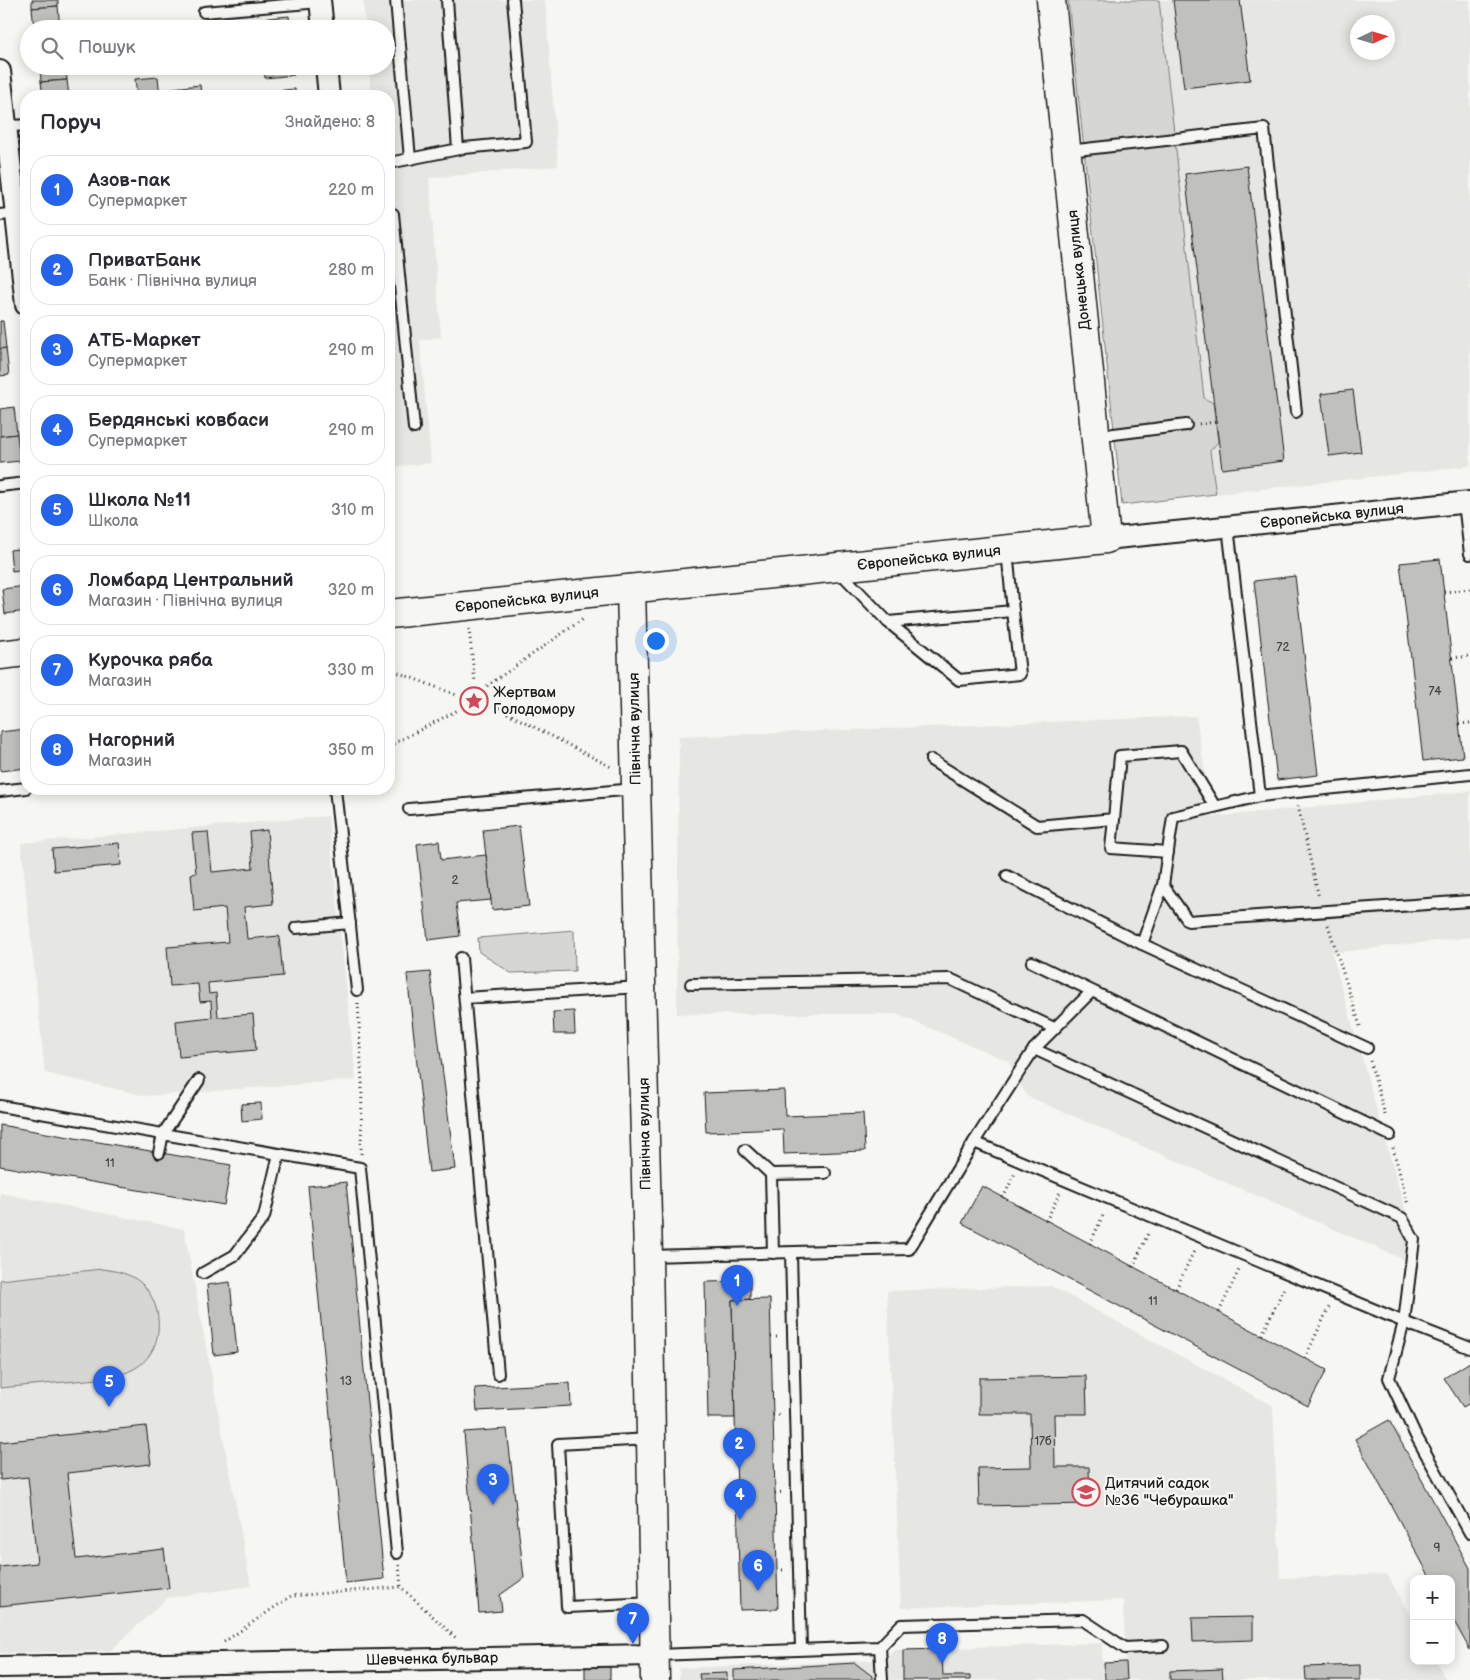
<!DOCTYPE html>
<html lang="uk">
<head>
<meta charset="utf-8">
<style>
	body { margin:0; font-family:"Balsamiq Sans",sans-serif; background:#f2f2f3; color:#2b2b33 }
	.controls { position:absolute; right:15px; bottom:15px; display:grid; overflow:hidden; border-radius:10px; box-shadow:0 2px 12px #0003 }
	.controls button { width:45px; height:45px; display:grid; place-items:center; padding:0; border:0; border-bottom:1px solid #e1e1e2; background:#fff; color:#2b2b33; font:25px sans-serif }
	.compass { position:absolute; left:1350px; top:15px; width:45px; height:45px; border-radius:50%; background:#fff; box-shadow:0 2px 12px #0003; rotate:86deg }
	.you { position:absolute; left:655px; top:640px; width:18px; height:18px; margin:-12px; border:4px solid #fff; border-radius:50%; background:#1a73e8; box-shadow:0 0 0 8px #1a73e833 }
	.badge { display:grid; place-items:center; width:32px; height:32px; border-radius:50%; background:#2563eb; color:#fff; font-size:16px; font-weight:700 }
	.pin { position:absolute; translate:-50% -41px; filter:drop-shadow(0 1px 2px #0008) }
	.pin::after { content:''; position:absolute; top:26px; width:18px; height:15px; background:inherit; clip-path:polygon(0 0,100% 0,50% 100%) }
	.list { margin:0; padding:0; list-style:none }
	h2 { display:flex; justify-content:space-between; align-items:center; height:65px; margin:0; padding:0 20px; font-size:21px }
	h2 small { font-size:16px; font-weight:400; color:#7c7c81 }
	.list li { display:grid; grid-template-columns:32px 1fr auto; gap:15px; align-items:center; box-sizing:border-box; height:70px; margin:0 10px 10px; padding:0 10px; border:1px solid #e1e1e2; border-radius:20px }
	.list b { display:block; font-size:19px; white-space:nowrap }
	.list p { margin:0; font-size:16px; white-space:nowrap; color:#7c7c81 }
	.list em { font-size:16px; font-style:normal; color:#7c7c81 }
	.icon { flex:none; width:28px; height:28px; fill:none; stroke:currentColor; stroke-width:2; stroke-linecap:round; stroke-linejoin:round }
	.map { position:relative; flex:none; width:1470px; height:1680px; overflow:hidden }
	.search { position:absolute; background:#fff; box-shadow:0 2px 12px #0003; left:20px; top:20px; width:375px; height:55px; display:flex; align-items:center; gap:12px; box-sizing:border-box; padding:0 18px; border-radius:28px; color:#7c7c81; font-size:19px }
	.panel { position:absolute; background:#fff; box-shadow:0 2px 12px #0003; left:20px; top:90px; width:375px; height:705px; border-radius:20px }
	.map>svg:first-child { display:block }
</style>
</head>
<body>
<div class="map">
<svg width="1470" height="1680" viewBox="0 0 1470 1680">
	<rect width="100%" height="100%" fill="#f6f6f2"/>
	<filter id="ink" filterUnits="userSpaceOnUse"><feTurbulence type="fractalNoise" baseFrequency=".02" numOctaves="2"/><feDisplacementMap in="SourceGraphic" scale="10" xChannelSelector="R" yChannelSelector="G"/><feConvolveMatrix kernelMatrix="1 2 1 2 8 2 1 2 1" color-interpolation-filters="sRGB"/></filter>
	<g filter="url(#ink)">
		<g fill="#e6e6e2" fill-rule="evenodd">
			<polygon points="363,0 545,0 558,166 429,178 441,337 420,340 431,463 389,467 389,96 371,96 369,66 386,66 386,29 366,29"/>
			<path d="M1159,0H1470V466L1216,494L1210,450L1218,442L1213,403L1204,398ZM1358,22H1388V52H1358Z"/>
			<polygon points="1196,716 1212,817 1470,791 1470,937 1332,953 1409,1223 1407,1261 1027,1096 1008,1061 896,1014 677,1014 679,737"/>
			<polygon points="328,816 356,1080 147,1096 45,1073 21,843"/>
			<polygon points="0,1193 184,1229 251,1586 167,1598 110,1651 0,1653"/>
			<polygon points="1051,1286 1273,1406 1280,1578 1387,1574 1414,1622 1414,1661 1436,1661 1446,1680 1105,1680 1104,1663 1126,1661 1123,1600 901,1608 887,1291"/>
			<polygon points="1102,1643 1103,1680 679,1680 679,1668 884,1660 893,1650"/>
		</g>
		<g fill="#d6d6d2" stroke="#797977">
			<polygon points="1068,0 1159,0 1204,398 1213,403 1218,442 1210,451 1216,494 1122,505"/>
			<polygon points="574,930 575,971 511,973 479,952 478,938"/>
			<path d="M102,1269C116,1271 130,1273 141,1283C166,1306 165,1354 132,1370C115,1379 95,1379 76,1381C51,1383 25,1386 0,1388V1280Z"/>
		</g>
		<g fill="#c0c0bd" stroke="#1c1c1c">
			<polygon points="32,0 58,0 58,6 32,8"/>
			<polygon points="1173,0 1240,0 1250,80 1184,88"/>
			<polygon points="58,6 60,29 34,29 32,8"/>
			<polygon points="289,16 290,29 260,29 259,19"/>
			<polygon points="40,66 66,66 67,80 41,82"/>
			<polygon points="225,66 246,66 225,69"/>
			<polygon points="264,66 293,66 294,75 265,78"/>
			<polygon points="158,77 160,96 137,96 135,79"/>
			<polygon points="67,80 69,96 43,96 41,82"/>
			<polygon points="200,85 201,96 174,96 173,88"/>
			<polygon points="295,89 295,96 265,96 265,92"/>
			<polygon points="1247,166 1284,461 1222,469 1185,174"/>
			<polygon points="0,321 3,321 6,348 0,349"/>
			<polygon points="6,348 9,375 0,376 0,349"/>
			<polygon points="1353,390 1361,452 1329,456 1321,394"/>
			<polygon points="14,407 17,434 0,436 0,409"/>
			<polygon points="17,434 20,461 0,463 0,436"/>
			<polygon points="26,548 26,569 12,571 10,550"/>
			<polygon points="1440,559 1463,757 1423,761 1400,563"/>
			<polygon points="1295,576 1318,775 1277,780 1254,581"/>
			<polygon points="26,586 26,611 5,614 2,589"/>
			<polygon points="26,729 26,768 0,771 0,732"/>
			<polygon points="519,826 529,906 492,910 483,830"/>
			<polygon points="267,830 273,904 244,907 247,939 279,936 283,976 208,983 209,994 216,993 218,1017 253,1014 256,1050 179,1057 176,1021 212,1017 211,1001 200,1002 198,984 170,986 167,947 228,942 225,908 194,911 191,874 196,873 192,833 208,832 212,872 253,868 250,832"/>
			<polygon points="439,841 441,860 486,855 491,900 456,903 460,936 428,940 417,844"/>
			<polygon points="119,843 121,865 54,871 52,849"/>
			<polygon points="430,972 455,1169 429,1172 407,974"/>
			<polygon points="574,1011 575,1034 554,1034 553,1012"/>
			<polygon points="784,1090 785,1116 863,1113 865,1151 784,1154 783,1129 706,1132 704,1093"/>
			<polygon points="261,1103 262,1119 242,1121 241,1104"/>
			<polygon points="0,1125 231,1165 224,1205 0,1166"/>
			<polygon points="346,1182 384,1579 346,1583 308,1186"/>
			<polygon points="982,1186 1327,1370 1308,1406 962,1223"/>
			<polygon points="750,1281 750,1299 732,1300 735,1418 708,1418 705,1282"/>
			<polygon points="230,1282 237,1352 214,1355 207,1285"/>
			<polygon points="770,1299 778,1609 740,1610 732,1300"/>
			<polygon points="1470,1362 1470,1403 1463,1407 1444,1378"/>
			<polygon points="1086,1376 1087,1414 1054,1414 1055,1467 1089,1467 1090,1504 979,1506 978,1468 1031,1467 1030,1414 979,1414 979,1378"/>
			<polygon points="570,1383 571,1406 477,1411 475,1388"/>
			<polygon points="1389,1420 1470,1568 1470,1650 1451,1616 1451,1579 1431,1579 1355,1439"/>
			<polygon points="146,1426 151,1464 67,1473 76,1559 164,1549 169,1588 0,1606 0,1567 37,1563 28,1477 0,1480 0,1442"/>
			<polygon points="507,1429 524,1578 500,1595 502,1611 479,1613 464,1432"/>
			<polygon points="1253,1617 1253,1640 1193,1642 1192,1618"/>
			<polygon points="942,1649 943,1676 970,1676 970,1680 903,1680 903,1650"/>
			<polygon points="1126,1662 1127,1680 1105,1680 1104,1663"/>
			<polygon points="855,1663 872,1676 872,1680 734,1680 734,1670"/>
			<rect x="585" y="1664" width="25" height="16"/>
			<polygon points="1360,1665 1360,1680 1306,1680 1305,1667"/>
			<polygon points="1222,1669 1223,1680 1170,1680 1170,1671"/>
			<polygon points="727,1673 727,1680 700,1680 699,1674"/>
		</g>
		<g fill="none" stroke-linecap="round" stroke-linejoin="round">
			<g stroke="#1c1c1c" stroke-width="14">
				<g id="lane">
					<polyline points="396,0 410,159"/>
					<polyline points="447,0 458,149"/>
					<polyline points="204,12 320,2"/>
					<polyline points="2,127 26,125"/>
					<polyline points="1068,151 1264,129 1296,412"/>
					<polyline points="389,163 464,148 526,142 513,0"/>
					<polyline points="389,214 393,214 414,428"/>
					<polyline points="0,215 16,213"/>
					<polyline points="1098,436 1186,425"/>
					<polyline points="0,486 26,483"/>
					<polyline points="1464,503 1470,554"/>
					<polyline points="1228,527 1260,796 1470,774"/>
					<polyline points="838,570 888,622 1013,611 1007,551"/>
					<polyline points="888,622 959,680 1020,674 1013,611"/>
					<polyline points="931,760 1037,826 1114,819 1120,756 1181,751 1214,805"/>
					<polyline points="335,789 357,990"/>
					<polyline points="0,791 26,788"/>
					<polyline points="409,809 635,789"/>
					<polyline points="1114,819 1111,848 1168,852"/>
					<polyline points="1007,876 1142,944 1367,1048"/>
					<polyline points="1163,885 1188,921 1470,901"/>
					<polyline points="296,928 350,923"/>
					<polyline points="1142,944 1163,885 1173,817 1260,796"/>
					<polyline points="461,958 498,1374"/>
					<polyline points="1032,962 1390,1135"/>
					<polyline points="691,984 950,979 1054,1028"/>
					<polyline points="465,998 640,987"/>
					<polyline points="1034,1049 1402,1218 1414,1240 1404,1322 1389,1378 1415,1434 1470,1533"/>
					<polyline points="0,1106 360,1168 397,1553"/>
					<polyline points="974,1142 1034,1049 1091,992"/>
					<polyline points="745,1150 771,1174"/>
					<polyline points="159,1153 163,1134 199,1080"/>
					<polyline points="773,1253 771,1174 825,1173"/>
					<polyline points="791,1253 801,1649"/>
					<polyline points="649,1256 909,1249 974,1142 1404,1322 1470,1348"/>
					<polyline points="203,1273 235,1255 264,1217 279,1154"/>
					<polyline points="650,1439 558,1444 567,1607 654,1603"/>
					<polyline points="880,1647 882,1680"/>
					<polyline points="655,1655 880,1647 901,1625 1083,1620 1125,1648 1163,1646"/>
				</g>
			</g>
			<g stroke="#1c1c1c" stroke-width="24">
				<g id="street">
					<polyline points="320,0 323,29"/>
					<polyline points="326,66 329,96"/>
					<polyline points="0,71 26,305"/>
					<polyline points="1106,539 1470,502"/>
					<polyline points="0,1667 654,1655"/>
				</g>
			</g>
			<g stroke="#1c1c1c" stroke-width="31">
				<g id="secondary">
					<polyline points="631,589 648,1256 655,1680"/>
					<polyline points="389,614 1106,539 1051,0"/>
					<polyline points="0,655 26,652"/>
				</g>
			</g>
			<g stroke="#1c1c1c" stroke-width="3" stroke-dasharray="1 4" stroke-linecap="butt">
				<polyline points="1199,424 1216,422"/>
				<polyline points="1444,592 1470,589"/>
				<polyline points="469,629 475,682"/>
				<polyline points="1452,658 1470,656"/>
				<polyline points="389,669 459,696"/>
				<polyline points="487,686 583,619"/>
				<polyline points="494,706 613,768"/>
				<polyline points="1459,724 1470,723"/>
				<polyline points="389,746 460,709"/>
				<polyline points="1298,806 1319,898"/>
				<polyline points="1328,925 1361,1029"/>
				<polyline points="358,1003 362,1083 361,1155"/>
				<polyline points="1370,1061 1385,1115"/>
				<polyline points="1393,1148 1408,1205"/>
				<polyline points="1003,1198 1015,1173"/>
				<polyline points="1046,1221 1060,1192"/>
				<polyline points="1090,1244 1104,1213"/>
				<polyline points="1133,1267 1149,1231"/>
				<polyline points="1176,1289 1195,1249"/>
				<polyline points="1219,1312 1240,1268"/>
				<polyline points="1262,1335 1284,1288"/>
				<polyline points="771,1337 780,1337"/>
				<polyline points="1305,1358 1329,1307"/>
				<polyline points="773,1415 782,1415"/>
				<polyline points="775,1493 784,1492"/>
				<polyline points="399,1565 401,1587 456,1638"/>
				<polyline points="777,1570 786,1570"/>
				<polyline points="224,1642 291,1596 401,1587"/>
			</g>
			<use href="#lane" stroke="#f6f6f2" stroke-width="10"/>
			<use href="#street" stroke="#f6f6f2" stroke-width="20"/>
			<use href="#secondary" stroke="#f6f6f2" stroke-width="28"/>
		</g>
	</g>
	<defs>
		<g id="sight-ring" transform="scale(1.4375)"><circle r="9.5" fill="#f6f6f2" stroke="#d1495b" stroke-width="1.5"/><path d="M0-6L1.8-2.2L6-1.7L2.9 1.2L3.7 5.4L0 3.3L-3.7 5.4L-2.9 1.2L-6-1.7L-1.8-2.2Z" fill="#d1495b"/></g>
		<g id="school-ring" transform="scale(1.4375)"><circle r="9.5" fill="#f6f6f2" stroke="#d1495b" stroke-width="1.5"/><path d="M0-5L7-2L0 1L-7-2ZM-4 1L0 2.5L4 1V4Q0 6-4 4Z" fill="#d1495b"/></g>
	</defs>
	<g fill-rule="evenodd">
		<use href="#sight-ring" x="474" y="701"/>
		<use href="#school-ring" x="1086" y="1492"/>
	</g>
	<g text-anchor="middle" dominant-baseline="central" stroke-width="4.5" stroke-linejoin="round" paint-order="stroke">
		<g font-size="12" fill="#454544">
			<text x="1283" y="647">72</text>
			<text x="1435" y="691">74</text>
			<text x="455" y="880">2</text>
			<text x="110" y="1163">11</text>
			<text x="1153" y="1301">11</text>
			<text x="346" y="1381">13</text>
			<text x="1043" y="1441">17б</text>
			<text x="1437" y="1548">9</text>
		</g>
		<g font-size="15" fill="#1c1c1c" stroke="#f6f6f2">
			<text transform="translate(1079 270) rotate(-96)">Донецька вулиця</text>
			<text transform="translate(1332 516) rotate(-6)">Європейська вулиця</text>
			<text transform="translate(929 558) rotate(-6)">Європейська вулиця</text>
			<text transform="translate(527 600) rotate(-6)">Європейська вулиця</text>
			<text transform="translate(635 729) rotate(-91)">Північна вулиця</text>
			<text transform="translate(645 1134) rotate(-91)">Північна вулиця</text>
			<text transform="translate(432 1659) rotate(-1)">Шевченка бульвар</text>
		</g>
		<g font-size="15" fill="#1c1c1c" stroke="#f6f6f2" text-anchor="start">
			<text x="493" y="692">Жертвам<tspan x="493" dy="17">Голодомору</tspan></text>
			<text x="1105" y="1483">Дитячий садок<tspan x="1105" dy="17">№36 "Чебурашка"</tspan></text>
		</g>
	</g>
</svg>
<div class="controls">
<button>+</button>
<button>−</button>
</div>
<svg class="compass" viewBox="-18 -18 36 36"><path d="M0-13l5 13h-10z" fill="#e53935"/><path d="M0 13l5-13h-10z" fill="#7c7c81"/></svg>
<div class="you"></div>
<div class="pin badge" style="left:737px;top:1306px">1</div>
<div class="pin badge" style="left:739px;top:1469px">2</div>
<div class="pin badge" style="left:493px;top:1505px">3</div>
<div class="pin badge" style="left:740px;top:1520px">4</div>
<div class="pin badge" style="left:109px;top:1407px">5</div>
<div class="pin badge" style="left:758px;top:1591px">6</div>
<div class="pin badge" style="left:633px;top:1644px">7</div>
<div class="pin badge" style="left:942px;top:1664px">8</div>
<div class="search"><svg class="icon" aria-label="search" viewBox="0 0 24 24"><circle cx="10" cy="10" r="6"/><path d="M15 15l6 6"/></svg>Пошук</div>
<section class="panel">
<h2>Поруч<small>Знайдено: 8</small></h2>
<ul class="list">
<li><span class="badge">1</span><div><b>Азов-пак</b><p>Супермаркет</p></div><em>220 m</em></li>
<li><span class="badge">2</span><div><b>ПриватБанк</b><p>Банк · Північна вулиця</p></div><em>280 m</em></li>
<li><span class="badge">3</span><div><b>АТБ-Маркет</b><p>Супермаркет</p></div><em>290 m</em></li>
<li><span class="badge">4</span><div><b>Бердянські ковбаси</b><p>Супермаркет</p></div><em>290 m</em></li>
<li><span class="badge">5</span><div><b>Школа №11</b><p>Школа</p></div><em>310 m</em></li>
<li><span class="badge">6</span><div><b>Ломбард Центральний</b><p>Магазин · Північна вулиця</p></div><em>320 m</em></li>
<li><span class="badge">7</span><div><b>Курочка ряба</b><p>Магазин</p></div><em>330 m</em></li>
<li><span class="badge">8</span><div><b>Нагорний</b><p>Магазин</p></div><em>350 m</em></li>
</ul>
</section>
</div>
</body>
</html>
